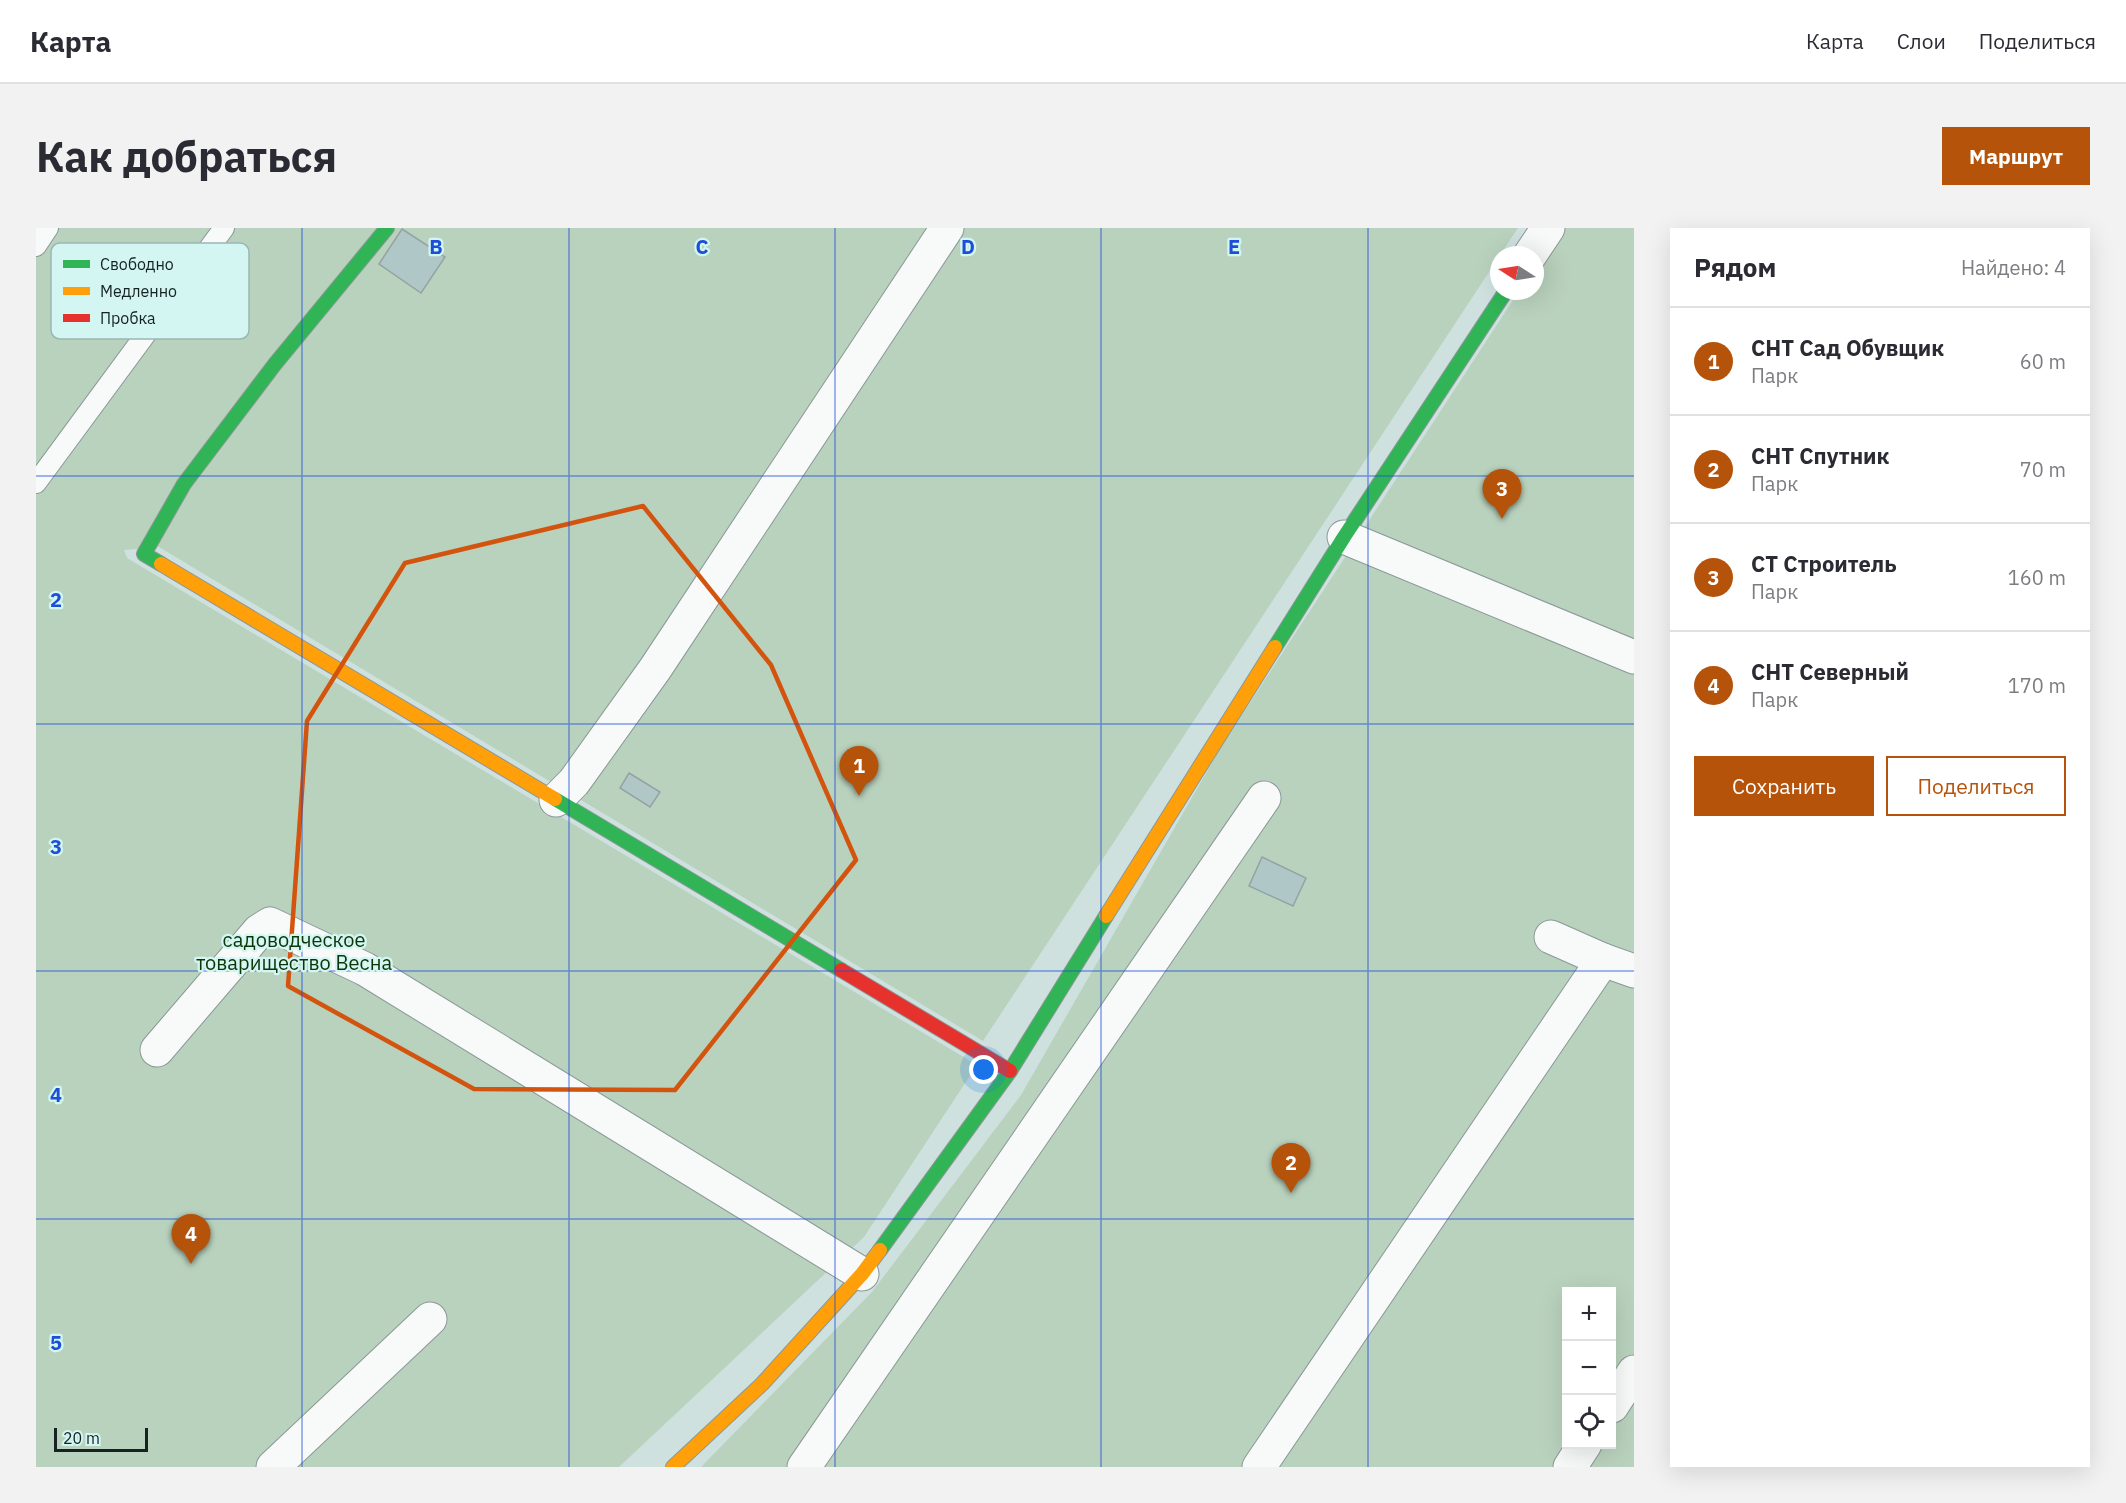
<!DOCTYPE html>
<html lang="ru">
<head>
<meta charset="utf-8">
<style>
	body { margin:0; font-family:"IBM Plex Sans",sans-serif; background:#f2f2f3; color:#2b2b33 }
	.controls { position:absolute; right:18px; bottom:18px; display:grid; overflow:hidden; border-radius:0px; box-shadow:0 6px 24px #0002 }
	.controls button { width:54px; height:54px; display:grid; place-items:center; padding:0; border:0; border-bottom:2px solid #e1e1e2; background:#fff; color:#2b2b33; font:30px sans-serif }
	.compass { position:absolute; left:1454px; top:18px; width:54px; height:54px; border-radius:50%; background:#fff; box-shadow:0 6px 24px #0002; rotate:282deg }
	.scale { position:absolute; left:18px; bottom:15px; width:94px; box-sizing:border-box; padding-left:6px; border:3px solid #162322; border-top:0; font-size:16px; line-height:21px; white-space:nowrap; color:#162322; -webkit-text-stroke:4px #d3f6f2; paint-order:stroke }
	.you { position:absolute; left:948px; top:842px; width:21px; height:21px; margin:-15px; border:4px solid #fff; border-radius:50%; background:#1a73e8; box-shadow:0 0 0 9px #1a73e833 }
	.badge { display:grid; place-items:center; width:39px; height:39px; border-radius:50%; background:#b45309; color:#fff; font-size:20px; font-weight:700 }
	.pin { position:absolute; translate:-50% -50px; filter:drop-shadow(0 2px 3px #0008) }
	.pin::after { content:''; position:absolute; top:32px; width:21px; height:18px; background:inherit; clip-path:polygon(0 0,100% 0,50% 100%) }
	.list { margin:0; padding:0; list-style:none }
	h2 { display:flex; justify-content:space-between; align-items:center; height:78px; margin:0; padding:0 24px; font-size:26px }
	h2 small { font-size:20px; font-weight:400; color:#7c7c81 }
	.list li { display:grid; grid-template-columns:39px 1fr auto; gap:18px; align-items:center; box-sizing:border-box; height:108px; padding:0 24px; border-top:2px solid #e1e1e2 }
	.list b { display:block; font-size:22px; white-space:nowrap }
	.list p { margin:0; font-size:20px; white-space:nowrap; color:#7c7c81 }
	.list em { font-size:20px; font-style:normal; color:#7c7c81 }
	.actions { display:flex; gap:12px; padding:18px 24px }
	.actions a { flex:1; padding:14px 0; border:2px solid #b45309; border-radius:0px; text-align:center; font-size:21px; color:#b45309 }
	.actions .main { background:#b45309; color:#fff }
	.icon { flex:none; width:33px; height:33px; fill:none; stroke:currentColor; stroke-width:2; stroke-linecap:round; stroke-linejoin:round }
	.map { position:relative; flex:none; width:1598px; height:1239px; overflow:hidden; border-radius:0px }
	header { display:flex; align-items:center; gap:36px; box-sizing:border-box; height:84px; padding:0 30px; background:#fff; border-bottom:2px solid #e1e1e2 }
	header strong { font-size:28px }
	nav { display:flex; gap:33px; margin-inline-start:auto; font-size:21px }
	.intro { display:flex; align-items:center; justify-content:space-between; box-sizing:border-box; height:144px; padding:0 36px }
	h1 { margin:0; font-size:42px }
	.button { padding:15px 27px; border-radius:0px; background:#b45309; color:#fff; font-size:21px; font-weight:700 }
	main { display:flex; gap:36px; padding:0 36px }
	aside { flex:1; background:#fff; border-radius:0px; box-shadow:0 6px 24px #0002 }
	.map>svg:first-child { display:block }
</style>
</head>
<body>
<header>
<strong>Карта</strong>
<nav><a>Карта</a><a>Слои</a><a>Поделиться</a></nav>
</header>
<div class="intro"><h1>Как добраться</h1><a class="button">Маршрут</a></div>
<main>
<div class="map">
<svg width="1598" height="1239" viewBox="0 0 1598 1239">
	<rect width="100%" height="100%" fill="#cee1df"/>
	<g fill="#b9d2bd" fill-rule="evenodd">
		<polygon points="0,0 1482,0 947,813 123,319 88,322 91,330 941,837 828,1009 583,1239 0,1239"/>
		<path d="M1524,0H1598V1239H665L836,1064L985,867L1185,519L1483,63H1499V38ZM1530,1064H1576V1216H1530Z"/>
	</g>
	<g fill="#b0c7c8" stroke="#94a3a3" stroke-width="1.5">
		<polygon points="366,1 409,29 385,65 343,36"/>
		<polygon points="593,545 624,564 614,579 584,560"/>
		<polygon points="1226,629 1270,650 1257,678 1213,658"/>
	</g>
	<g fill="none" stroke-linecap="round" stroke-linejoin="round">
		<g stroke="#8a9897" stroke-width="22">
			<g id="lane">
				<polyline points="0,18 12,0"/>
				<polyline points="0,255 188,0"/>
			</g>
		</g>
		<g stroke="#8a9897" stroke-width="35">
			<g id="street">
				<polyline points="1494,27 1512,0"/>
				<polyline points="1308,309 1598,429"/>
				<polyline points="520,572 538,554 619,441 911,0"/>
				<polyline points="1515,709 1567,732 1598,743"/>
				<polyline points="121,822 223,703 234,696 329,741 826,1046"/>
				<polyline points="1576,1178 1598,1144"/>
				<polyline points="237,1239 394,1091"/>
				<polyline points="768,1239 1228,570"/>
				<polyline points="1223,1239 1567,732"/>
				<polyline points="1534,1239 1549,1216"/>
			</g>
		</g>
		<g stroke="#8a9897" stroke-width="16">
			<g id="fast">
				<polyline points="125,336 108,326 148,256 239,136 351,0"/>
				<polyline points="1239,419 1308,309 1470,63"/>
				<polyline points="519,571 805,742"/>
				<polyline points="844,1022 974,843 1070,688"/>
			</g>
		</g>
		<g stroke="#8a9897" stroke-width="16">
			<g id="slow">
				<polyline points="125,336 519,571"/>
				<polyline points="1070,688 1239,419"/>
				<polyline points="637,1239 726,1156 826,1046 844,1022"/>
			</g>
		</g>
		<g stroke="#8a9897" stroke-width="16">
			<polyline id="jam" points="805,742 974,843"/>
		</g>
		<use href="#lane" stroke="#f8fafa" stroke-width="20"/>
		<use href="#street" stroke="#f8fafa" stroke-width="33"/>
		<use href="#fast" stroke="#30b455" stroke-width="14"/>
		<use href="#slow" stroke="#ff9f0a" stroke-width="14"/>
		<use href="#jam" stroke="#e5322d" stroke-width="14"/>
	</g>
	<path fill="none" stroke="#d3540e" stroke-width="4.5" stroke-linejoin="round" d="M607,278L735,437L820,632L639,862L438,861L252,758L271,493L369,335Z"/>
	<path fill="none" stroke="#1d4ed8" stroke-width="1.5" stroke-opacity="0.55" d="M266,0V1239M533,0V1239M799,0V1239M1065,0V1239M1332,0V1239M0,248H1598M0,496H1598M0,743H1598M0,991H1598"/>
	<g text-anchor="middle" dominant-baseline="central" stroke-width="4.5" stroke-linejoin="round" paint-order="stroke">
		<g font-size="20" fill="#0d3508" stroke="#d3f6f2">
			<text x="258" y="711">садоводческое<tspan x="258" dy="23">товарищество Весна</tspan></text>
		</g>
	</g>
	<rect x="15" y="15" width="198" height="96" rx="9" fill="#d3f6f2" stroke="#9ab7b4" stroke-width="1.5"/>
	<rect x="27" y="32" width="27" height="8" fill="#30b455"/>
	<rect x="27" y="59" width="27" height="8" fill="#ff9f0a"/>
	<rect x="27" y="86" width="27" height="8" fill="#e5322d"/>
	<g font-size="16" fill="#162322">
		<text x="64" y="42">Свободно</text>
		<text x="64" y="69">Медленно</text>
		<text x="64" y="96">Пробка</text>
	</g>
	<g font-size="20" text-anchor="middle" font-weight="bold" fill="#1d4ed8" stroke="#d3f6f2" stroke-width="4.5" stroke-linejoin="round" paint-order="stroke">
		<text x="400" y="26">B</text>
		<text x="666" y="26">C</text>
		<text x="932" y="26">D</text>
		<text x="1198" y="26">E</text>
		<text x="20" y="379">2</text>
		<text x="20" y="626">3</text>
		<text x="20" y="874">4</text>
		<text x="20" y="1122">5</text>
	</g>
</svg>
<div class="controls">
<button>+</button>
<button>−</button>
<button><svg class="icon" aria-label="locate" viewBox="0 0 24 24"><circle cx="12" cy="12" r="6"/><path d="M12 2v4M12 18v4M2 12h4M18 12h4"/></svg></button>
</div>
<svg class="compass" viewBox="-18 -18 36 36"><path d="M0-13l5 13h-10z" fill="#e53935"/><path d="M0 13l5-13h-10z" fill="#7c7c81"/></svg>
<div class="scale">20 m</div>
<div class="you"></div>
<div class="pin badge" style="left:823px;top:568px">1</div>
<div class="pin badge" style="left:1255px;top:965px">2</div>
<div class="pin badge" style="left:1466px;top:291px">3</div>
<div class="pin badge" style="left:155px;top:1036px">4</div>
</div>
<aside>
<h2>Рядом<small>Найдено: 4</small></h2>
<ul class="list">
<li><span class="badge">1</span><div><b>СНТ Сад Обувщик</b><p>Парк</p></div><em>60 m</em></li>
<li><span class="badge">2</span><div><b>СНТ Спутник</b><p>Парк</p></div><em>70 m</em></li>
<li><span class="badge">3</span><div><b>СТ Строитель</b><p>Парк</p></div><em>160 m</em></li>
<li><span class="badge">4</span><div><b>СНТ Северный</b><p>Парк</p></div><em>170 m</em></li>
</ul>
<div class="actions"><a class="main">Сохранить</a><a>Поделиться</a></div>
</aside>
</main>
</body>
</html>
